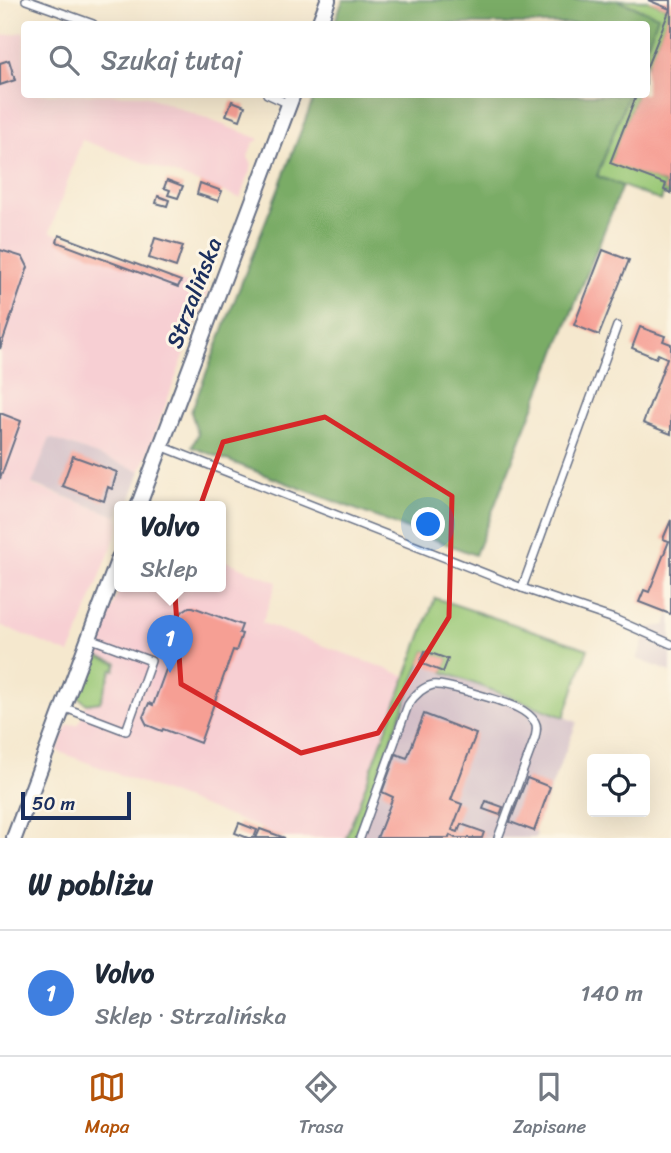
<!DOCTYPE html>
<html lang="pl">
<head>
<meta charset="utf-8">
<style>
	body { margin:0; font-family:Sriracha,sans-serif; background:#f6f6f7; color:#1f2937 }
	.controls { position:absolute; right:21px; bottom:21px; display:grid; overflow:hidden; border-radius:7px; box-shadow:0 7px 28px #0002 }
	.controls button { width:63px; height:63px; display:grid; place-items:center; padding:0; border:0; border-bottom:2px solid #e0e1e3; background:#fff; color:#1f2937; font:35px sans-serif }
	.scale { position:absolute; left:21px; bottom:18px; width:110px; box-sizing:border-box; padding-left:7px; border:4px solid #1b2f5e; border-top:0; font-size:19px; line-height:24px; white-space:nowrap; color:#1b2f5e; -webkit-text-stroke:5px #fcf5e5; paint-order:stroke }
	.you { position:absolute; left:429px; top:525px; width:24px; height:24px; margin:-18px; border:5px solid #fff; border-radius:50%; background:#1a73e8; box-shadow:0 0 0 10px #1a73e833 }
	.badge { display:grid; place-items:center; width:46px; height:46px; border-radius:50%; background:#b45309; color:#fff; font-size:23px; font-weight:700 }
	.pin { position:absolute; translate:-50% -58px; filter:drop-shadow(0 2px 4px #0008) }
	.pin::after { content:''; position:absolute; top:37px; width:24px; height:21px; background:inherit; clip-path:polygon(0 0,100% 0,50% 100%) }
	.popup { position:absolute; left:114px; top:501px; width:112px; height:91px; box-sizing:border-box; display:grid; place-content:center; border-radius:7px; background:#fff; filter:drop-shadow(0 2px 5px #0005); font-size:23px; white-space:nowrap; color:#747a83 }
	.popup b { font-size:26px; color:#1f2937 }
	.popup::after { content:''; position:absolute; left:50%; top:100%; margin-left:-14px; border:14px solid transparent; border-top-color:#fff }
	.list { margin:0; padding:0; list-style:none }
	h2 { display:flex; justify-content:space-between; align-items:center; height:91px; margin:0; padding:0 28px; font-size:30px }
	h2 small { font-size:23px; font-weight:400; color:#747a83 }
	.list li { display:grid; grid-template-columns:46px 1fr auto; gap:21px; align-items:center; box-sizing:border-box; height:126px; padding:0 28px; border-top:2px solid #e0e1e3 }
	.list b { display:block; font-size:26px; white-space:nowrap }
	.list p { margin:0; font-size:23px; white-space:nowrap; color:#747a83 }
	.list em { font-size:23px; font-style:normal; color:#747a83 }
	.icon { flex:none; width:38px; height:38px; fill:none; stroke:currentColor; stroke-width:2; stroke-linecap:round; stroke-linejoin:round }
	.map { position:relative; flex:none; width:671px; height:838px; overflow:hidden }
	.search { position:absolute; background:#fff; box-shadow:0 7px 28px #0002; left:21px; right:21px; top:21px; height:77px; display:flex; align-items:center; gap:18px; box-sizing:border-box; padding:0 24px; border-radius:7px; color:#747a83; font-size:26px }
	.sheet { height:217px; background:#fff }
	nav { display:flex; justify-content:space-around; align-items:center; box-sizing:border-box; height:98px; border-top:2px solid #e0e1e3; background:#fff; font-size:19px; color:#747a83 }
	nav a { display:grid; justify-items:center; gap:4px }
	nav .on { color:#b45309 }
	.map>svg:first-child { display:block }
</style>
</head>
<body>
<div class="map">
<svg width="671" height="838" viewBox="0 0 671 838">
	<rect width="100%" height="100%" fill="#fcf5e5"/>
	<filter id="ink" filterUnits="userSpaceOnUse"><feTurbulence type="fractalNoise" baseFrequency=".0143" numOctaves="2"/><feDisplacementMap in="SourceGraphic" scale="14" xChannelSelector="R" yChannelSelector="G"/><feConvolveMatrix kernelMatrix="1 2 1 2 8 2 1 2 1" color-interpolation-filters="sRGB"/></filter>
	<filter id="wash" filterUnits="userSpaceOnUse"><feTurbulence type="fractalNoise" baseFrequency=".00686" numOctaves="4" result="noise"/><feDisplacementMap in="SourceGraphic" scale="28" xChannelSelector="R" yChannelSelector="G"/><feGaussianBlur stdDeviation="1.57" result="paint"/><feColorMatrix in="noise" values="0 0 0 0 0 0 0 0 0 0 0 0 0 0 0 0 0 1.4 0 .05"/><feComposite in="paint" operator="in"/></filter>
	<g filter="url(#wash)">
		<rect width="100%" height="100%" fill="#f5e8ce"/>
		<g fill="#f7cfd3">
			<polygon points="24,32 24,94 144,95 260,139 253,143 248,157 252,165 240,198 82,140 50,232 208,291 141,471 50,438 32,485 119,517 119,528 70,654 0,625 0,36"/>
			<polygon points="221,559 277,582 262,623 406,676 346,838 286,838 57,751 67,725 79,724 86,704 78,697 120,587 221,587"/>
		</g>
		<g fill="#d2bdc7">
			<polygon points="50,438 141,471 128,507 119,507 119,517 32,484"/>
			<polygon points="435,598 588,649 564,717 577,722 534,831 537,833 535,838 346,838"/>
			<polygon points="671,613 671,672 637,659 648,628 666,625"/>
		</g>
		<g fill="#98c775" stroke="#5a7b6a" stroke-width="2">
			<polygon points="617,0 648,0 670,9 647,69 647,45 657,16"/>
			<polygon points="628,95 637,95 611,162 666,184 664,190 671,193 671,196 663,194 661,201 597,176"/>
			<polygon points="435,598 588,649 564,717 443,672 448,659 425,651 354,838 346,838"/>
			<polygon points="94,655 117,663 115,670 112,669 100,702 87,704 78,697"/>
		</g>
		<g fill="#7aac66" stroke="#4a6e62" stroke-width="2">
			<polygon points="343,0 617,0 658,16 647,45 646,24 334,24"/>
			<polygon points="315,95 628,95 597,176 622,186 475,555 192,447 198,434 191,412"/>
		</g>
		<g id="blocks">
			<g fill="#f69f94">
				<polygon points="648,0 671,0 671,193 664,190 666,184 610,163 637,94 646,94 646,69 670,9"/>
				<polygon points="9,60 15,80 0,85 0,63"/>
				<polygon points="232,101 245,106 240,120 226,115"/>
				<polygon points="167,180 183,186 178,198 168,195 170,190 164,188"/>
				<polygon points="200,183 222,191 218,201 197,194"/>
				<polygon points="158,196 169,200 167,206 156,203"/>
				<polygon points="59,235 181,281 178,287 57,242"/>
				<polygon points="155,238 183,246 176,267 149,258"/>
				<polygon points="0,250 23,257 28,267 0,349"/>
				<polygon points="603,250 629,260 599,335 574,325"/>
				<polygon points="640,327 665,336 663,341 671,344 671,434 643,423 667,358 658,354 656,358 632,348"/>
				<polygon points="0,413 21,421 0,479"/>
				<polygon points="73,456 117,472 112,489 108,487 104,501 62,486"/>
				<polygon points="671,520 671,613 670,614 639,602 644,590 649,592 669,541 663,539"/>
				<polygon points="189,607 193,607 242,625 239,633 242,634 236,651 233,650 200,743 163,729 162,731 147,725 143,717 149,703 153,705 180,631 174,629 179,616 183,611"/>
				<polygon points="425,651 448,659 443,672 420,663"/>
				<polygon points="424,714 476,734 451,800 462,804 452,830 458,832 461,824 484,832 482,838 455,838 450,835 449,838 377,838 393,797 382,792 396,754 407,758"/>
				<polygon points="527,778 550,787 534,831 510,822"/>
				<polygon points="486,801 503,807 500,815 483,809"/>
				<polygon points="239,823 257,830 254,838 248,838 235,833"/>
				<polygon points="260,829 285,838 256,838"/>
			</g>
		</g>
	</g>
	<g filter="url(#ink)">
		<use href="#blocks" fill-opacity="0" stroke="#677085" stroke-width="2"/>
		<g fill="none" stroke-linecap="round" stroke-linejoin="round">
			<g stroke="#677085" stroke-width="10">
				<g id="service">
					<polyline points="26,0 93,24"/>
					<polyline points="267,94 289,104"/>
					<polyline points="161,446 522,588 614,619 671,644"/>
					<polyline points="522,588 617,326"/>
					<polyline points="63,707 126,731 151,661 89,638"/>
					<path d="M360,838L408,705C414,696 422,687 433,685C443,683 506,702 518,708C524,711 531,716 535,722C538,727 536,732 535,738L498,838"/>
				</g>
			</g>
			<g stroke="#677085" stroke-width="18">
				<g id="minor">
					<polyline points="319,24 328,0"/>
					<polyline points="138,507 293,94"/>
					<polyline points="14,838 119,558"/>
				</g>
			</g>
			<use href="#service" stroke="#fff" stroke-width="7"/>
			<use href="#minor" stroke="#fff" stroke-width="14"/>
		</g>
	</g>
	<path fill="none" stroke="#d62828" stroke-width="5" stroke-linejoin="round" d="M325,417L452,496L449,617L378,733L301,753L181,684L174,580L223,442Z"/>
	<g text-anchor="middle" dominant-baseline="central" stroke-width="6" stroke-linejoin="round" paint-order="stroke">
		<g font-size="23" fill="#1b2f5e" stroke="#fcf5e5">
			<text transform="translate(194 293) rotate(-69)">Strzalińska</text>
		</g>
	</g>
</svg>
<div class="controls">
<button><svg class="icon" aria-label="locate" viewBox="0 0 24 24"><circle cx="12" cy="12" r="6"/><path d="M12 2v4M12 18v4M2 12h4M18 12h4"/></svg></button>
</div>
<div class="scale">50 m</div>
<div class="you"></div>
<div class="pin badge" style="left:170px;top:673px;background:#3f7fe0">1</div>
<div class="popup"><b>Volvo</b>Sklep</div>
<div class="search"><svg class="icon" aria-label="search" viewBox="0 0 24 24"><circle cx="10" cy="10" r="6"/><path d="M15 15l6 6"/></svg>Szukaj tutaj</div>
</div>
<section class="sheet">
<h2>W pobliżu<small></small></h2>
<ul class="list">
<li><span class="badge" style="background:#3f7fe0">1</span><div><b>Volvo</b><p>Sklep · Strzalińska</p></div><em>140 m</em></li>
</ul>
</section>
<nav>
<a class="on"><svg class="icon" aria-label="map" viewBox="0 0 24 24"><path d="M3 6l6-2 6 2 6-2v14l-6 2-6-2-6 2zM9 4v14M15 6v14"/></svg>Mapa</a>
<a><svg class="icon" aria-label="directions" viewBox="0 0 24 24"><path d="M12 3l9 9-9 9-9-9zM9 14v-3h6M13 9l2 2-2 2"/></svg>Trasa</a>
<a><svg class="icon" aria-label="saved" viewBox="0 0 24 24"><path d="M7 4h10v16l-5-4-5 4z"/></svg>Zapisane</a>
</nav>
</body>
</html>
